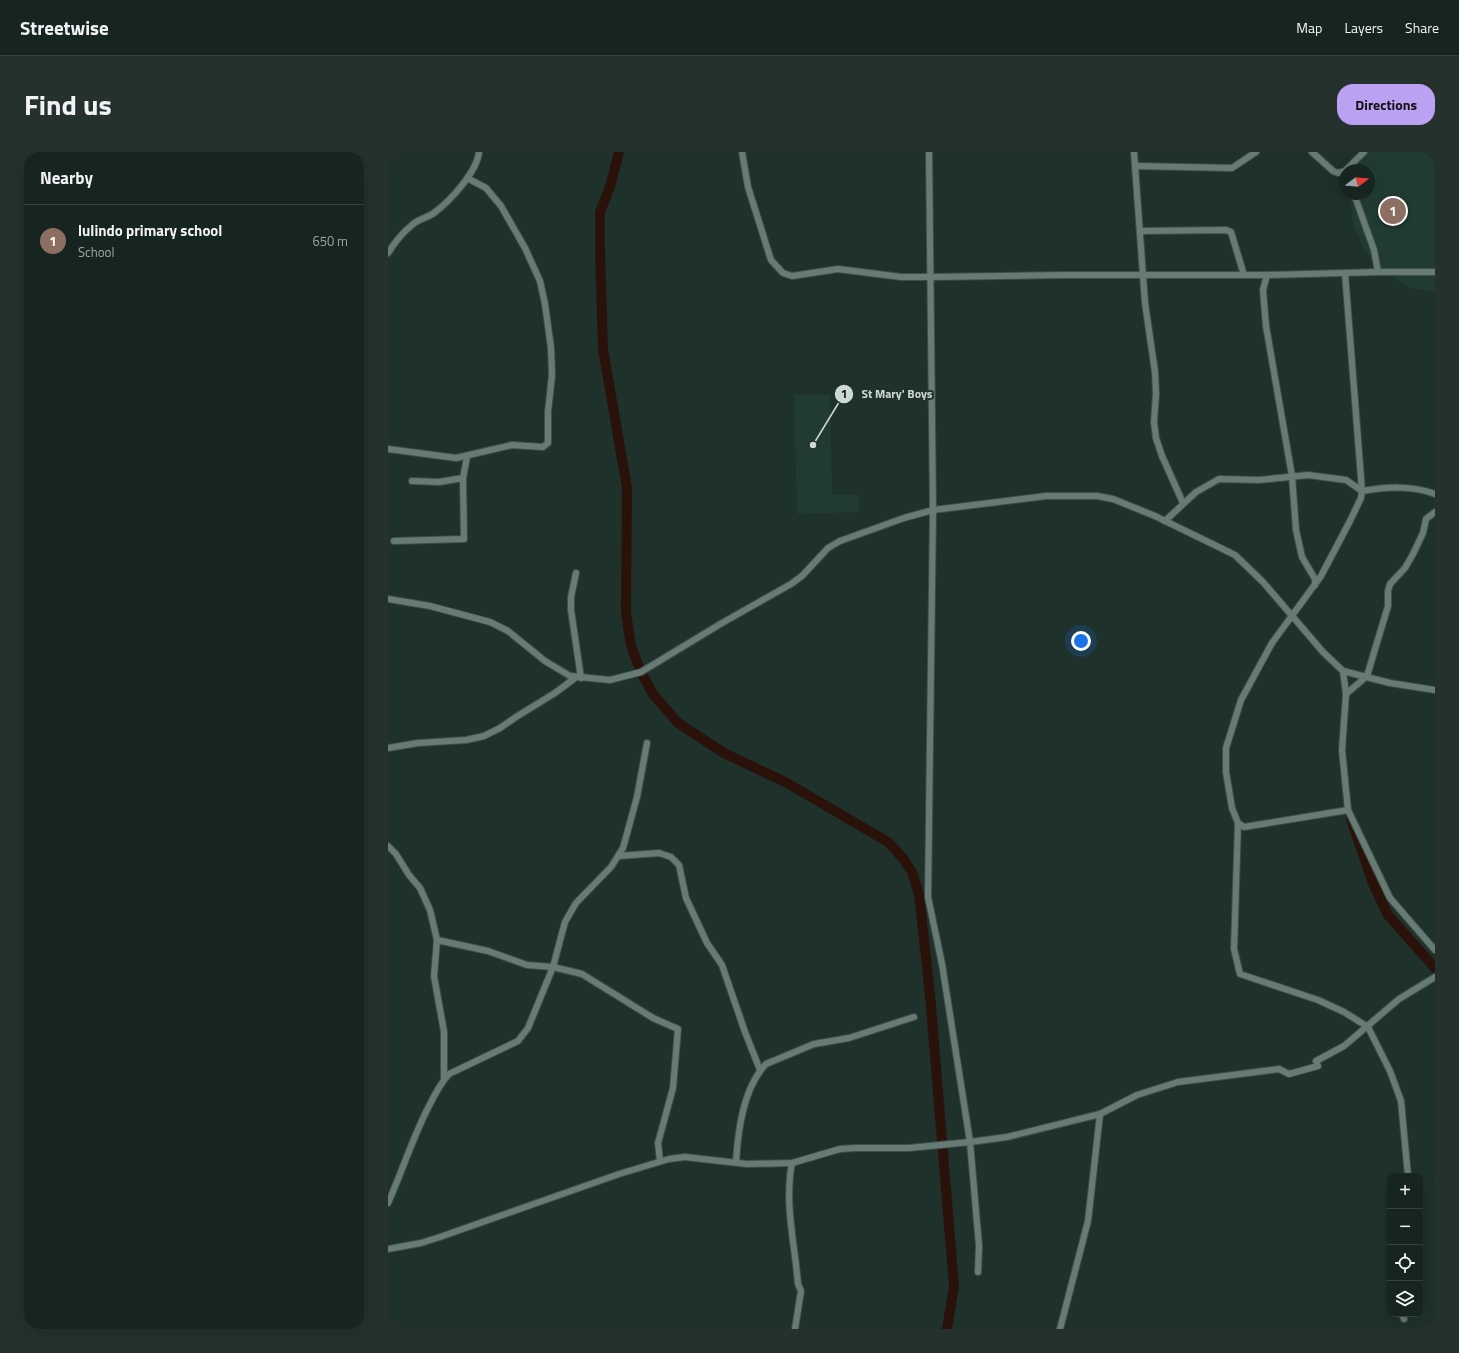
<!DOCTYPE html>
<html lang="en">
<head>
<meta charset="utf-8">
<style>
	body { margin:0; font-family:"Titillium Web",sans-serif; background:#24312d; color:#f1f3f6 }
	.controls { position:absolute; right:12px; bottom:12px; display:grid; overflow:hidden; border-radius:8px; box-shadow:0 4px 16px #0002 }
	.controls button { width:36px; height:36px; display:grid; place-items:center; padding:0; border:0; border-bottom:1px solid #36423e; background:#172520; color:#f1f3f6; font:20px sans-serif }
	.compass { position:absolute; left:951px; top:12px; width:36px; height:36px; border-radius:50%; background:#172520; box-shadow:0 4px 16px #0002; rotate:74deg }
	.you { position:absolute; left:693px; top:489px; width:14px; height:14px; margin:-10px; border:3px solid #fff; border-radius:50%; background:#1a73e8; box-shadow:0 0 0 6px #1a73e833 }
	.badge { display:grid; place-items:center; width:26px; height:26px; border-radius:50%; background:#bca0f2; color:#fff; font-size:13px; font-weight:700 }
	.pin { position:absolute; translate:-50% -50%; border:2px solid #fff; box-shadow:0 1px 4px #0006 }
	.list { margin:0; padding:0; list-style:none }
	h2 { display:flex; justify-content:space-between; align-items:center; height:52px; margin:0; padding:0 16px; font-size:17px }
	h2 small { font-size:13px; font-weight:400; color:#9ea5a5 }
	.list li { display:grid; grid-template-columns:26px 1fr auto; gap:12px; align-items:center; box-sizing:border-box; height:72px; padding:0 16px; border-top:1px solid #36423e }
	.list b { display:block; font-size:15px; white-space:nowrap }
	.list p { margin:0; font-size:13px; white-space:nowrap; color:#9ea5a5 }
	.list em { font-size:13px; font-style:normal; color:#9ea5a5 }
	.icon { flex:none; width:22px; height:22px; fill:none; stroke:currentColor; stroke-width:2; stroke-linecap:round; stroke-linejoin:round }
	.map { position:relative; flex:none; width:1047px; height:1177px; overflow:hidden; border-radius:16px }
	header { display:flex; align-items:center; gap:24px; box-sizing:border-box; height:56px; padding:0 20px; background:#172520; border-bottom:1px solid #36423e }
	header strong { font-size:19px }
	nav { display:flex; gap:22px; margin-inline-start:auto; font-size:14px }
	.intro { display:flex; align-items:center; justify-content:space-between; box-sizing:border-box; height:96px; padding:0 24px }
	h1 { margin:0; font-size:28px }
	.button { padding:10px 18px; border-radius:16px; background:#bca0f2; color:#111; font-size:14px; font-weight:700 }
	main { display:flex; gap:24px; padding:0 24px }
	aside { flex:1; background:#172520; border-radius:16px; box-shadow:0 4px 16px #0002 }
	.map>svg:first-child { display:block }
</style>
</head>
<body>
<header>
<strong>Streetwise</strong>
<nav><a>Map</a><a>Layers</a><a>Share</a></nav>
</header>
<div class="intro"><h1>Find us</h1><a class="button">Directions</a></div>
<main>
<aside>
<h2>Nearby<small></small></h2>
<ul class="list">
<li><span class="badge" style="background:#8d6e63">1</span><div><b>lulindo primary school</b><p>School</p></div><em>650 m</em></li>
</ul>
</aside>
<div class="map">
<svg width="1047" height="1177" viewBox="0 0 1047 1177">
	<rect width="100%" height="100%" fill="#1f312b"/>
	<g fill="#213b33">
		<polygon points="978,0 1047,0 1047,140 1020,135 995,120 977,99 965,73 962,45 963,42 981,42 981,18 968,18"/>
		<polygon points="406,243 442,243 444,343 471,343 471,360 409,362"/>
	</g>
	<g fill="none" stroke-linecap="round" stroke-linejoin="round">
		<g stroke="#2a120a" stroke-width="10">
			<polyline points="231,0 222,35 212,60 212,98 215,197 239,336 238,461 243,494 253,520 265,542 290,571 336,601 399,631 500,690 514,705 524,720 531,742 542,843 566,1134 559,1177"/>
			<polyline points="963,667 984,729 1000,763 1047,816"/>
		</g>
		<g stroke="#3e4e4a" stroke-width="8">
			<g id="minor">
				<polyline points="354,0 360,35 383,108 395,121 404,124 450,117 513,125 542,125 673,123 879,123 990,120 1047,120"/>
				<polyline points="541,0 545,358 540,745 554,812 582,990 591,1094 590,1120"/>
				<polyline points="746,0 757,151 767,220 768,242 766,270 768,286 774,304 795,351"/>
				<polyline points="924,0 945,19 950,21 957,19"/>
				<polyline points="747,14 844,16 868,0"/>
				<polyline points="958,18 976,0"/>
				<polyline points="966,42 986,98 990,120"/>
				<polyline points="752,79 838,78 843,80 856,123"/>
				<path d="M0,101C7,90 14,81 24,73C30,67 39,66 46,61C62,49 89,20 91,0"/>
				<polyline points="879,123 875,138 878,174 904,324 908,378 914,405 927,427 927,433"/>
				<polyline points="0,297 68,306 124,293 155,295 160,291 160,260 164,223 163,196 157,152 152,129 137,96 113,54 98,36 79,26"/>
				<polyline points="24,329 51,330 75,326"/>
				<polyline points="777,369 808,340 831,327 871,328 920,323 958,328 974,339 957,121"/>
				<polyline points="6,389 76,387 75,326 79,305"/>
				<polyline points="188,421 183,445 183,458 193,526"/>
				<polyline points="0,447 42,454 102,470 120,479 157,509 182,524 222,528 253,520 334,471 403,432 414,424 440,396 452,389 516,366 545,358 658,344 709,344 725,347 767,364 847,403 875,430 935,500 955,519 1002,531 1047,538"/>
				<polyline points="955,519 958,542 954,598 960,658 1002,746 1047,798"/>
				<polyline points="958,542 979,524 1000,454 1000,439 1002,432 1017,416 1025,402 1035,381 1038,367 1047,360"/>
				<polyline points="0,596 30,591 78,588 96,584 112,576 128,565 167,541 187,526"/>
				<path d="M960,658L856,675L850,671L844,656L838,620V596L853,548L884,491L933,424L962,369L973,346L974,339C999,335 1023,333 1047,342"/>
				<polyline points="850,671 846,797 852,822 930,848 956,860 980,875 1002,919 1013,949 1020,1024"/>
				<polyline points="0,694 8,702 21,723 32,736 42,758 49,788 46,824 56,880 56,927"/>
				<polyline points="231,704 271,701 283,705 291,713 298,746 319,791 334,813 357,880 372,918"/>
				<polyline points="49,788 100,799 139,813 165,815 194,822 265,866 290,877 285,936 270,991 272,1009"/>
				<path d="M348,1010C350,979 355,936 378,912L426,892L461,886L526,865"/>
				<path d="M404,1011C396,1051 407,1093 410,1132L413,1139L407,1177"/>
				<path d="M0,1051C13,1022 23,991 37,962C44,948 50,934 61,922L130,889L140,876L165,815L177,770L188,751L223,715L235,696L249,645L259,591"/>
				<polyline points="0,1097 33,1091 52,1085 231,1022 281,1007 297,1005 359,1012 404,1011 452,997 467,996 521,996 582,990 619,985 712,962 749,943 790,930 891,917 901,922 930,914 928,909 956,894 1011,847 1047,825"/>
				<polyline points="1014,1162 1016,1167"/>
				<polyline points="672,1177 700,1069 712,962"/>
			</g>
		</g>
		<use href="#minor" stroke="#677b74" stroke-width="6"/>
	</g>
	<path fill="none" stroke="#cdd8d4" stroke-width="1.5" d="M425 293L456 242"/>
	<g fill="#cdd8d4" stroke="#1f312b" stroke-width="1.5">
		<circle cx="425" cy="293" r="4"/>
		<circle cx="456" cy="242" r="10"/>
	</g>
	<g font-size="12" text-anchor="middle" font-weight="bold" fill="#111">
		<text x="456" y="246">1</text>
	</g>
	<g font-size="12" text-anchor="middle" font-weight="bold" fill="#cdd8d4" stroke="#1f312b" stroke-width="4" stroke-linejoin="round" paint-order="stroke">
		<text x="509" y="246">St Mary' Boys</text>
	</g>
</svg>
<div class="controls">
<button>+</button>
<button>−</button>
<button><svg class="icon" aria-label="locate" viewBox="0 0 24 24"><circle cx="12" cy="12" r="6"/><path d="M12 2v4M12 18v4M2 12h4M18 12h4"/></svg></button>
<button><svg class="icon" aria-label="layers" viewBox="0 0 24 24"><path d="M12 4l9 5-9 5-9-5zM3 14l9 5 9-5"/></svg></button>
</div>
<svg class="compass" viewBox="-18 -18 36 36"><path d="M0-13l5 13h-10z" fill="#e53935"/><path d="M0 13l5-13h-10z" fill="#9ea5a5"/></svg>
<div class="you"></div>
<div class="pin badge" style="left:1005px;top:59px;background:#8d6e63">1</div>
</div>
</main>
</body>
</html>
